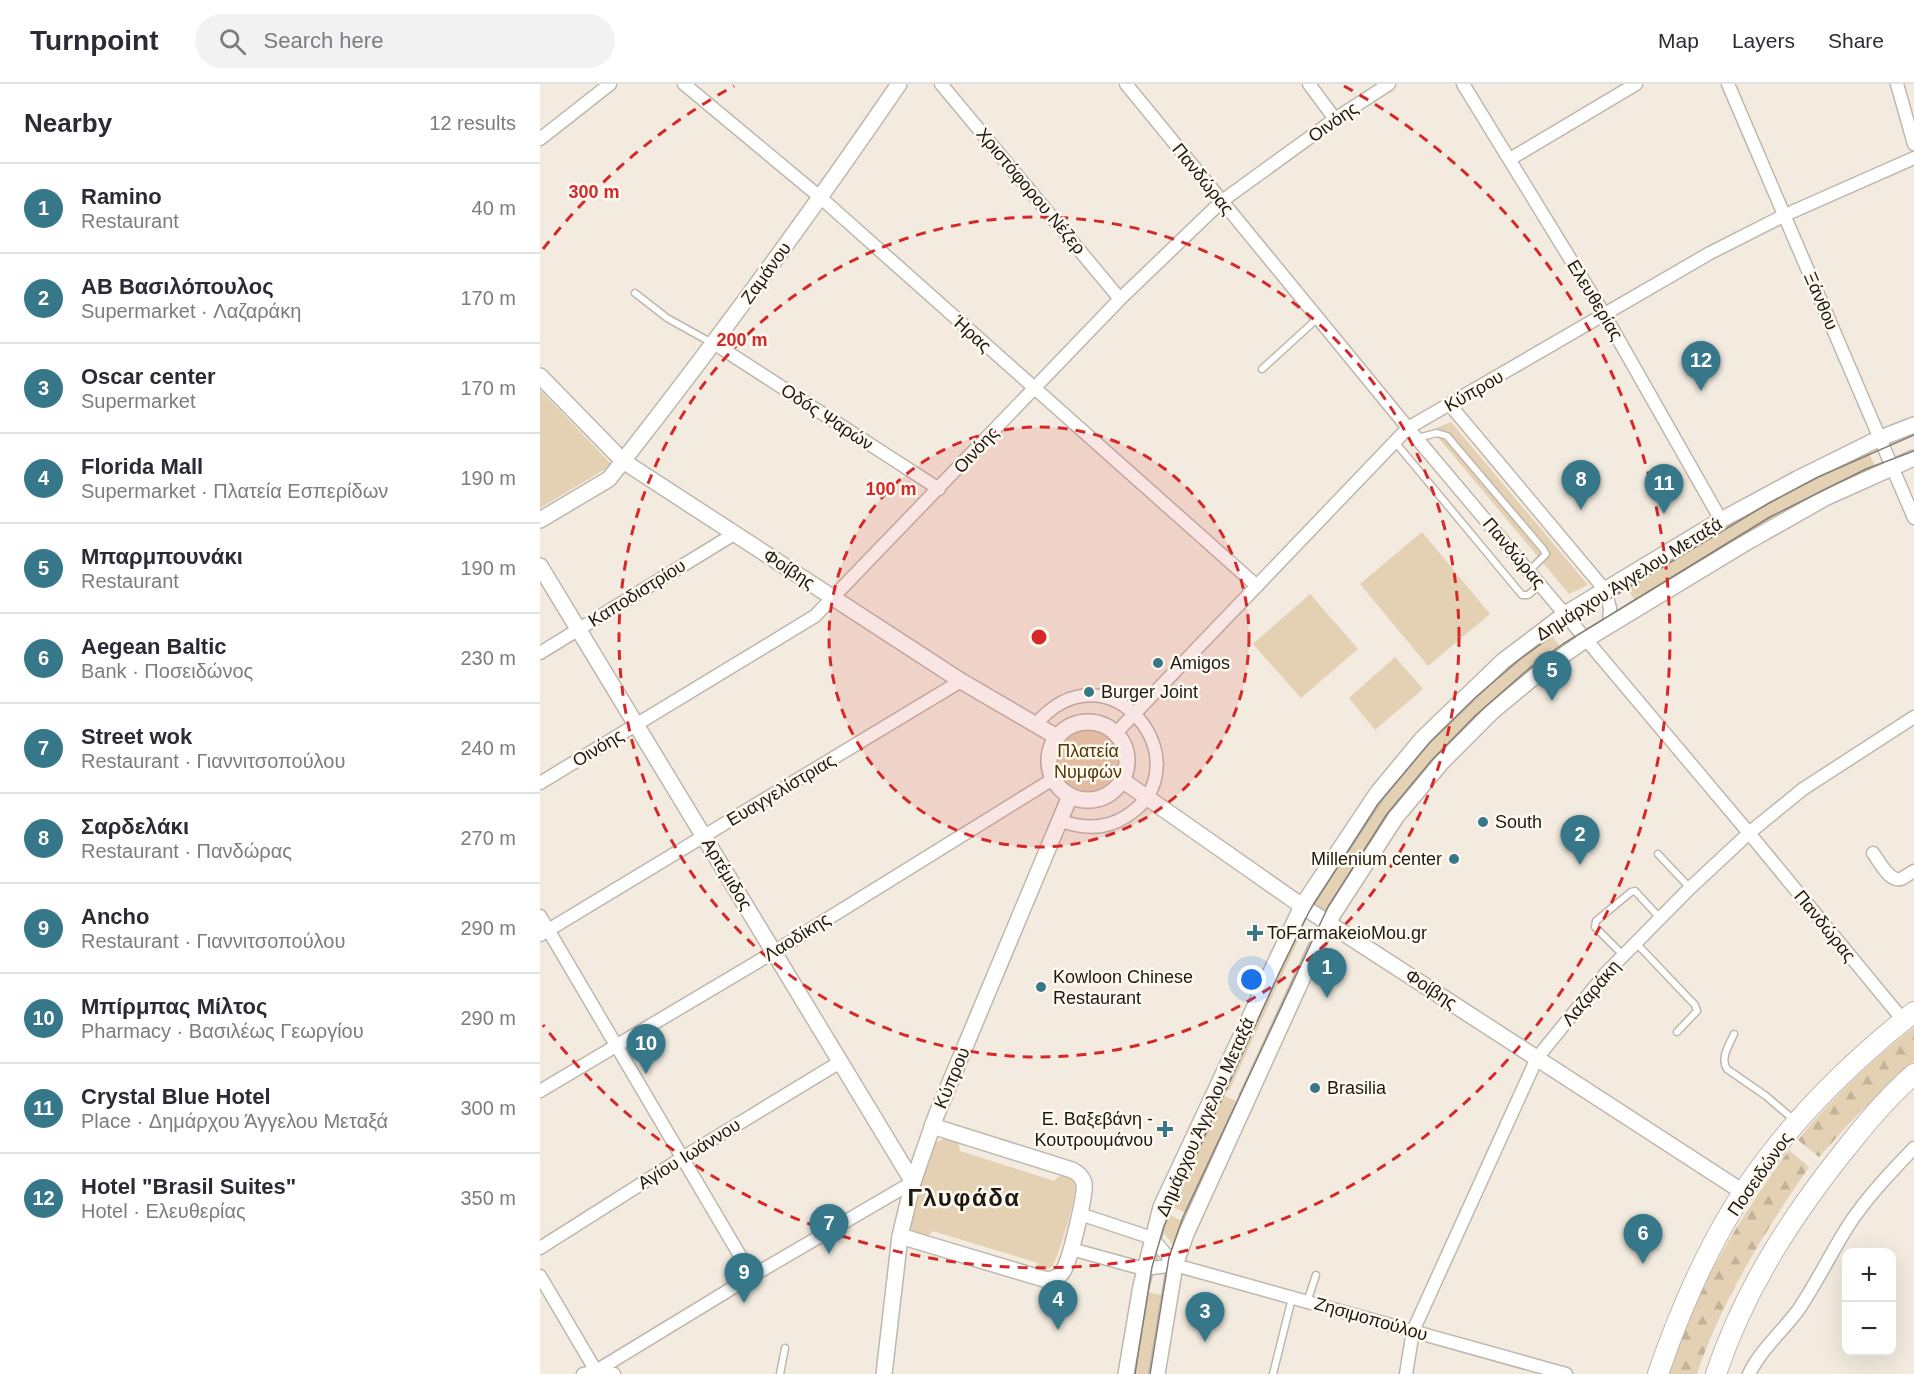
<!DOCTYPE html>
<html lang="en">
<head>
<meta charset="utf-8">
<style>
	body { margin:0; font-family:Helvetica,sans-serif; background:#f2f2f3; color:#2b2b33 }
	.controls { position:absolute; right:18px; bottom:18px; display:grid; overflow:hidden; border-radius:12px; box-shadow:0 6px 24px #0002 }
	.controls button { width:54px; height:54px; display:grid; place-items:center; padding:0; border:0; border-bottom:2px solid #e1e1e2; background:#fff; color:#2b2b33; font:30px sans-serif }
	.you { position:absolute; left:712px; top:896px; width:21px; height:21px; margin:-15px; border:4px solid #fff; border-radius:50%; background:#1a73e8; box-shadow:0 0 0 9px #1a73e833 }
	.badge { display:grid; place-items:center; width:39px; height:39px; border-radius:50%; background:#36778a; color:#fff; font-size:20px; font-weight:700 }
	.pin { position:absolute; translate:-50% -50px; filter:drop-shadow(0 2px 3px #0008) }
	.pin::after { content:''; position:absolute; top:32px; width:21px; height:18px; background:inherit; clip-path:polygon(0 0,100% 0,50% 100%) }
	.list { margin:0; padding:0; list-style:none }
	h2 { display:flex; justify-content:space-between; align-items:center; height:78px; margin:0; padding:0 24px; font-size:26px }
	h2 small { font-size:20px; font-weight:400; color:#7c7c81 }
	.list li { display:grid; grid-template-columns:39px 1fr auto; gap:18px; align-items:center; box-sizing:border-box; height:90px; padding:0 24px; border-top:2px solid #e1e1e2 }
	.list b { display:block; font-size:22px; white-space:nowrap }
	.list p { margin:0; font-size:20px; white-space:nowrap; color:#7c7c81 }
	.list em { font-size:20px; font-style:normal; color:#7c7c81 }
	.icon { flex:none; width:33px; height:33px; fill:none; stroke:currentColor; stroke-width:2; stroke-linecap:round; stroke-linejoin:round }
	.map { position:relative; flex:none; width:1374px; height:1290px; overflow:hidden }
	header { display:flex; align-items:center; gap:36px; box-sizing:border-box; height:84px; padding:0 30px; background:#fff; border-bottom:2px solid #e1e1e2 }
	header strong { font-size:28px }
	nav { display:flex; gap:33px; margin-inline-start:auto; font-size:21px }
	.search { width:420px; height:54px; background:#f2f2f3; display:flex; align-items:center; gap:15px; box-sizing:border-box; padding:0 21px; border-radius:33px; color:#7c7c81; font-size:22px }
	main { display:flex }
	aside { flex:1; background:#fff }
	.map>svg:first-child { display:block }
</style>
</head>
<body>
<header>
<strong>Turnpoint</strong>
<div class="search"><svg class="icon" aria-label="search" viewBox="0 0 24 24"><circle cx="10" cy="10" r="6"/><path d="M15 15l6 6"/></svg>Search here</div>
<nav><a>Map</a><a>Layers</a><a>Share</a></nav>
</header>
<main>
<aside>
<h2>Nearby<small>12 results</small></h2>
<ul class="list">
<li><span class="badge">1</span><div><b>Ramino</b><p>Restaurant</p></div><em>40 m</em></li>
<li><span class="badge">2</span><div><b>ΑΒ Βασιλόπουλος</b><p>Supermarket · Λαζαράκη</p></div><em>170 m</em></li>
<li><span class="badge">3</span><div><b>Oscar center</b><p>Supermarket</p></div><em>170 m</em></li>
<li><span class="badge">4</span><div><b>Florida Mall</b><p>Supermarket · Πλατεία Εσπερίδων</p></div><em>190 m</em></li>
<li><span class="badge">5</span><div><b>Μπαρμπουνάκι</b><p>Restaurant</p></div><em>190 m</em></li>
<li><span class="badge">6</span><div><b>Aegean Baltic</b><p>Bank · Ποσειδώνος</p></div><em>230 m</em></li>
<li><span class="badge">7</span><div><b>Street wok</b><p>Restaurant · Γιαννιτσοπούλου</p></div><em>240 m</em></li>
<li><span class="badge">8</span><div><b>Σαρδελάκι</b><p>Restaurant · Πανδώρας</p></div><em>270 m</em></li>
<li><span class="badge">9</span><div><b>Ancho</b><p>Restaurant · Γιαννιτσοπούλου</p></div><em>290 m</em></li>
<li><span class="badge">10</span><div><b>Μπίρμπας Μίλτος</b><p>Pharmacy · Βασιλέως Γεωργίου</p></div><em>290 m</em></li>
<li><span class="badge">11</span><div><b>Crystal Blue Hotel</b><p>Place · Δημάρχου Άγγελου Μεταξά</p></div><em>300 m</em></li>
<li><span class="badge">12</span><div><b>Hotel &quot;Brasil Suites&quot;</b><p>Hotel · Ελευθερίας</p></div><em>350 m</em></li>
</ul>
</aside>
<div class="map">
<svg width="1374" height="1290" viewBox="0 0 1374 1290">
	<defs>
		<pattern id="forest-firs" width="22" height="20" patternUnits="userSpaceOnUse" patternTransform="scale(1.5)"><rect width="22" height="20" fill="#e4d0b2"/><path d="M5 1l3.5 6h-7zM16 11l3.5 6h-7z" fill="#c3b298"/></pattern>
	</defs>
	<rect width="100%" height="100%" fill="#f3ebdf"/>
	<g fill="#e4d0b2">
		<polygon points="0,306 72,381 0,424"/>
		<polygon points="911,338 1048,501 1029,510 892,346"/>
		<polygon points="1328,368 1336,384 1235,433 1096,519 1087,503 1229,417"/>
		<polygon points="882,448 950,530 888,582 820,500"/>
		<polygon points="770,510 818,565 761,614 713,560"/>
		<polygon points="1010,549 1022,565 929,643 788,829 772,818 813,752 875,671 951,595"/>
		<polygon points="855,573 883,605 835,646 809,614"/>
		<circle cx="548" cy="677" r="31"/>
		<polygon points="754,854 758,857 689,1007 684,1005"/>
		<polygon points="769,857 773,859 702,1013 698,1011"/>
		<polygon points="681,1010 700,1019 649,1130 630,1122"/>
		<path d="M404,1055L418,1057L420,1067L514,1097L523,1089C529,1092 534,1096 535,1103C537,1111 518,1175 513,1181C508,1187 502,1187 495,1186L498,1179L393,1147L385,1155C374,1150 368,1146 369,1134L393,1059Z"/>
		<polygon points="627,1129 645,1139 636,1165 621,1145"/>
		<polygon points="606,1208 626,1212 613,1290 593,1290"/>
	</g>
	<g fill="url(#forest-firs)">
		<path d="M1374,943V978L1315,1033L1279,1073L1258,1056C1292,1014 1331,977 1374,943Z"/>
		<path d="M1249,1066L1269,1083C1227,1144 1180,1219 1157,1290H1129C1153,1207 1199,1136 1249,1066Z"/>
	</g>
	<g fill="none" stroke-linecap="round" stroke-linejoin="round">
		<g stroke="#beb7ac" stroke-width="9">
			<g id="service">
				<polyline points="95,209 127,234 172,259"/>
				<polyline points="722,285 778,234"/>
				<polyline points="877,354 897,349 907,352 1003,465 1006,470 989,487"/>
				<polyline points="855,358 982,511 988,511 1000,501"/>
				<polyline points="1118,770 1150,804"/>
				<polyline points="1096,859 1155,921 1157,927 1137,948"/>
				<polyline points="1083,871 1055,843 1056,837 1091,808 1095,807 1120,834"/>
				<path d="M1194,950C1189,961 1180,974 1187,985L1226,1012L1254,1036"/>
				<polyline points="767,1218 776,1191"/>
				<polyline points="240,1290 245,1264"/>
				<polyline points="733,1290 752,1214"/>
			</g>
		</g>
		<g stroke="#beb7ac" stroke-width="15">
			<g id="minor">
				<polyline points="144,0 281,114 717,502"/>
				<polyline points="401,0 580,215"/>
				<polyline points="586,0 868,344 1209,749 1363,936"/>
				<polyline points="769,0 795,35"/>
				<polyline points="923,0 1064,230 1181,436"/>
				<polyline points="1188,0 1374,434"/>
				<polyline points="1357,0 1374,60"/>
				<polyline points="0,55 70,0"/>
				<polyline points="970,75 1096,0"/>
				<polyline points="175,260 399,405"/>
				<polyline points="910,321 1065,506 1070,524 1069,540"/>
				<polyline points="0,569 194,450"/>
				<path d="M496,640C570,554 668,683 585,733C564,746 542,745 519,736"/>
				<polyline points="575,650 868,344 1170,169 1245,131 1374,74"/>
				<polyline points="0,699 275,532 580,215 682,117 795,35 849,0"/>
				<path d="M1333,769C1339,777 1349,798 1361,795C1365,793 1370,789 1374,787"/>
				<polyline points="0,832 212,1192"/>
				<polyline points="0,851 421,597"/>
				<polyline points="0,1007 234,868 513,695"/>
				<polyline points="540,1130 612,1154 635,1181"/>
				<polyline points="0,1164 142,1074 300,978"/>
				<polyline points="531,1165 604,1185 635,1181 1026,1290"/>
				<polyline points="0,1192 56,1287 56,1290"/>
				<polyline points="56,1287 74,1290"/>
				<polyline points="43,1290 56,1287 212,1192 373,1098"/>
				<polyline points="866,1290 873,1247 997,974 1066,889 1150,804 1209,749 1263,705 1374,633"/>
				<path d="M1209,1290C1221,1265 1243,1247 1259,1225C1277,1198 1291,1169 1308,1142C1326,1114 1351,1088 1374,1064"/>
			</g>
		</g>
		<g stroke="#beb7ac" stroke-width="18">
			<g id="tertiary">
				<polyline points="0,292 83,377 421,597 517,653"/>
				<path d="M0,436L69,395L83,377C179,254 271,129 359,0"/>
				<polyline points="0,482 373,1098"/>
				<circle cx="548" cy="677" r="39"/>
				<polyline points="582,696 762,822 1203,1108"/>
				<path d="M360,1152L507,1196C514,1195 520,1193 523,1187C530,1177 546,1110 544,1099C542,1092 538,1089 532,1086L392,1042"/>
				<polyline points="344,1290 360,1152 373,1098 396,1032 530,712"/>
				<polyline points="586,1290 601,1202 621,1123 762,822 838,708 882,655 963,577 1025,530 1181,436 1257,395 1338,355 1374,341"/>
				<polyline points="617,1290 635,1181 646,1150 788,838 856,733 902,678 953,627 1000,588 1045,556 1202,461 1285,414 1374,374"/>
			</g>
		</g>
		<g stroke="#beb7ac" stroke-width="22">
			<g id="trunk">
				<path d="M1118,1290C1144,1214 1179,1136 1229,1072C1270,1018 1321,970 1374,928"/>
				<path d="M1176,1290C1205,1203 1255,1127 1312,1057C1331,1033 1351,1010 1374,990"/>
			</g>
		</g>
		<use href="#service" stroke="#fff" stroke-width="6"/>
		<use href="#minor" stroke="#fff" stroke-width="12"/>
		<use href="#tertiary" stroke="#fff" stroke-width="15"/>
		<use href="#trunk" stroke="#fff" stroke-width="20"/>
		<g stroke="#847f77" stroke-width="1.5">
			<polyline points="595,1290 612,1183 624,1142 740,887 770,826 838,720 891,657 937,612 979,576 1031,538 1229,419 1278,393 1374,351"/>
			<polyline points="610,1290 629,1173 643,1133 788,823 847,730 891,677 936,631 991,583 1023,560 1230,433 1326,385 1374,367"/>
		</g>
	</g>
	<circle cx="499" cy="553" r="210" fill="#d62828" fill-opacity=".12"/>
	<g fill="none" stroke="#d62828" stroke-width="3" stroke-dasharray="10 8">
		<circle cx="499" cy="553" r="210"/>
		<circle cx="499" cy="553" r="420"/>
		<path d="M3 165A630 630 0 0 1 194 2M804 2A630 630 0 1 1 3 941"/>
	</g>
	<g fill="#36778a" stroke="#fff9ef" stroke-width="2">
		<circle cx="618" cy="579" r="6"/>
		<circle cx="549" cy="608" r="6"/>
		<circle cx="943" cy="738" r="6"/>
		<circle cx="914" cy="775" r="6"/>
		<path d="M712 840h6v6h6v6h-6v6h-6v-6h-6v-6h6z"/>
		<circle cx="501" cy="903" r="6"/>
		<circle cx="775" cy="1004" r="6"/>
		<path d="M622 1036h6v6h6v6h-6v6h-6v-6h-6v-6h6z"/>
	</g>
	<g text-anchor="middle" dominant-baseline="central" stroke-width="5" stroke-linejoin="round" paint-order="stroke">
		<g font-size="18" fill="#1d1a16" stroke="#fff9ef">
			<text transform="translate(793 38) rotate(-35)">Οινόης</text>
			<text transform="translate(663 95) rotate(51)">Πανδώρας</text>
			<text transform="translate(491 107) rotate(50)">Χριστόφορου Νέζερ</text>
			<text transform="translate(226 189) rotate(-54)">Ζαμάνου</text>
			<text transform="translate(1055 216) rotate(59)">Ελευθερίας</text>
			<text transform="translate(1281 217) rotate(67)">Ξάνθου</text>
			<text transform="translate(432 250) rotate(42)">Ήρας</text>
			<text transform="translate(934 307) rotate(-30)">Κύπρου</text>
			<text transform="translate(287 333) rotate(33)">Οδóς Ψαρών</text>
			<text transform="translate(436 366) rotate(-47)">Οινόης</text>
			<text transform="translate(974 469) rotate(50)">Πανδώρας</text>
			<text transform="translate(249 485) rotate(33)">Φοίβης</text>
			<text transform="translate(1089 495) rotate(-32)">Δημάρχου Άγγελου Μεταξά</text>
			<text transform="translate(97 509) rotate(-32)">Καποδιστρίου</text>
			<text transform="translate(58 664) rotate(-31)">Οινόης</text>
			<text transform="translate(241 706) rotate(-31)">Ευαγγελίστριας</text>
			<text transform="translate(187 790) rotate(59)">Αρτέμιδος</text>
			<text transform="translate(1285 842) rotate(51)">Πανδώρας</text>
			<text transform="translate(257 853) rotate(-32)">Λαοδίκης</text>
			<text transform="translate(891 905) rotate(33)">Φοίβης</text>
			<text transform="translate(1051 909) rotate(-50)">Λαζαράκη</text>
			<text transform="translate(412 994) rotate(-67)">Κύπρου</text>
			<text transform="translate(665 1033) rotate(-66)">Δημάρχου Άγγελου Μεταξά</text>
			<text transform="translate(149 1070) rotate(-32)">Αγίου Ιωάννου</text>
			<text transform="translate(1220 1090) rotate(-55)">Ποσειδώνος</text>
			<text transform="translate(831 1235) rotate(16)">Ζησιμοπούλου</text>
		</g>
		<g font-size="18" fill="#1d1a16" stroke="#fff9ef" text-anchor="start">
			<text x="630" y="579">Amigos</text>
			<text x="561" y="608">Burger Joint</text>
			<text x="955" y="738">South</text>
			<text x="902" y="775" text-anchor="end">Millenium center</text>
			<text x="727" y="849">ToFarmakeioMou.gr</text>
			<text x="513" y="893">Kowloon Chinese<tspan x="513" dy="21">Restaurant</tspan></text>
			<text x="787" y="1004">Brasilia</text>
			<text x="613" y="1035" text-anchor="end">Ε. Βαξεβάνη -<tspan x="613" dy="21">Κουτρουμάνου</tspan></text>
		</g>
		<g font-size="18" fill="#523909" stroke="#fff9ef">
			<text x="548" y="667">Πλατεία<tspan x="548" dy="21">Νυμφών</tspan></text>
		</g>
		<g font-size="24" font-weight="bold" letter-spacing="1.5" fill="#1d1a16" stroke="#fff9ef">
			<text x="424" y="1113">Γλυφάδα</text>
		</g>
	</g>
	<circle cx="499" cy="553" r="9" fill="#d62828" stroke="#fff9ef" stroke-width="3"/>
	<g font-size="18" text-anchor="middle" font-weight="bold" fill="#d62828" stroke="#fff9ef" stroke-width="5" stroke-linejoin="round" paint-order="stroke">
		<text x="54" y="114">300 m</text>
		<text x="202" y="262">200 m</text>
		<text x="351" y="411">100 m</text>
	</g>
</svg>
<div class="controls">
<button>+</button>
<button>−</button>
</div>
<div class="you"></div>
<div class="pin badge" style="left:787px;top:914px">1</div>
<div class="pin badge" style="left:1040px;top:781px">2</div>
<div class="pin badge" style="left:665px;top:1258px">3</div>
<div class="pin badge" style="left:518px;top:1246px">4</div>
<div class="pin badge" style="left:1012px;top:617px">5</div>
<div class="pin badge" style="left:1103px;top:1180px">6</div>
<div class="pin badge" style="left:289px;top:1170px">7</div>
<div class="pin badge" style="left:1041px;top:426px">8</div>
<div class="pin badge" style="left:204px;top:1219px">9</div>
<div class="pin badge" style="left:106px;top:990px">10</div>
<div class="pin badge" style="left:1124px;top:430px">11</div>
<div class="pin badge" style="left:1161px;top:307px">12</div>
</div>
</main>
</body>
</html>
